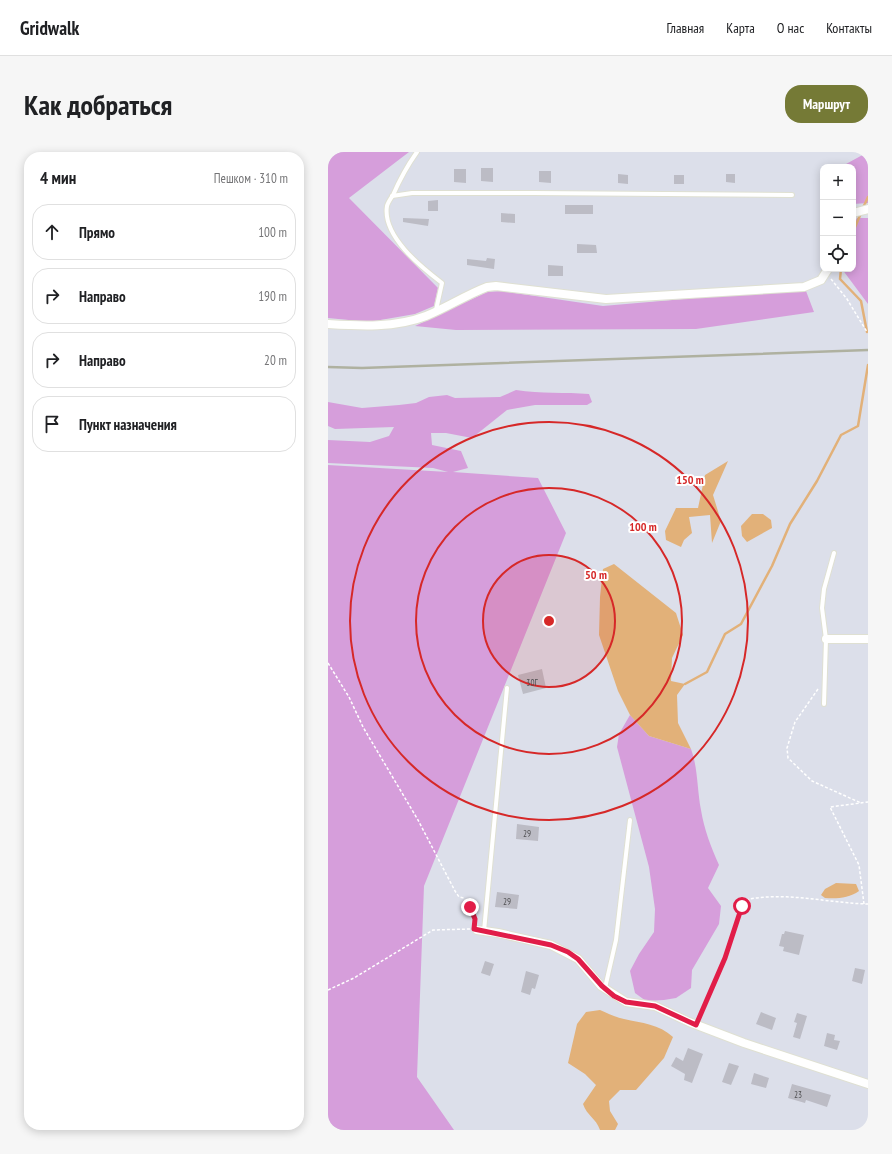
<!DOCTYPE html>
<html lang="ru">
<head>
<meta charset="utf-8">
<style>
	body { margin:0; font-family:"PT Sans Narrow",sans-serif; background:#f6f6f6; color:#202124 }
	.controls { position:absolute; right:12px; top:12px; display:grid; overflow:hidden; border-radius:8px; box-shadow:0 2px 10px #0003 }
	.controls button { width:36px; height:36px; display:grid; place-items:center; padding:0; border:0; border-bottom:1px solid #e0e0e0; background:#fff; color:#202124; font:20px sans-serif }
	.stop { position:absolute; width:12px; height:12px; margin:-9px; border:3px solid #e11d48; border-radius:50%; background:#fff }
	.stop.end { background:#e11d48; border-color:#fff; box-shadow:0 1px 4px #0008 }
	.list { margin:0; padding:0; list-style:none }
	h2 { display:flex; justify-content:space-between; align-items:center; height:52px; margin:0; padding:0 16px; font-size:17px }
	h2 small { font-size:13px; font-weight:400; color:#757577 }
	.list li { display:grid; grid-template-columns:26px 1fr auto; gap:12px; align-items:center; box-sizing:border-box; height:56px; margin:0 8px 8px; padding:0 8px; border:1px solid #e0e0e0; border-radius:16px }
	.list b { display:block; font-size:15px; white-space:nowrap }
	.list em { font-size:13px; font-style:normal; color:#757577 }
	.icon { flex:none; width:22px; height:22px; fill:none; stroke:currentColor; stroke-width:2; stroke-linecap:round; stroke-linejoin:round }
	.map { position:relative; flex:none; width:540px; height:978px; overflow:hidden; border-radius:16px }
	header { display:flex; align-items:center; gap:24px; box-sizing:border-box; height:56px; padding:0 20px; background:#fff; border-bottom:1px solid #e0e0e0 }
	header strong { font-size:19px }
	nav { display:flex; gap:22px; margin-inline-start:auto; font-size:14px }
	.intro { display:flex; align-items:center; justify-content:space-between; box-sizing:border-box; height:96px; padding:0 24px }
	h1 { margin:0; font-size:28px }
	.button { padding:10px 18px; border-radius:16px; background:#757a36; color:#fff; font-size:14px; font-weight:700 }
	main { display:flex; gap:24px; padding:0 24px }
	aside { flex:1; background:#fff; border-radius:16px; box-shadow:0 2px 10px #0003 }
	.map>svg:first-child { display:block }
</style>
</head>
<body>
<header>
<strong>Gridwalk</strong>
<nav><a>Главная</a><a>Карта</a><a>О нас</a><a>Контакты</a></nav>
</header>
<div class="intro"><h1>Как добраться</h1><a class="button">Маршрут</a></div>
<main>
<aside>
<h2>4 мин<small>Пешком · 310 m</small></h2>
<ul class="list">
<li><svg class="icon" aria-label="ahead" viewBox="0 0 24 24"><path d="M12 20V5M6 11l6-6 6 6"/></svg><div><b>Прямо</b></div><em>100 m</em></li>
<li><svg class="icon" aria-label="right" viewBox="0 0 24 24"><path d="M7 20v-9h11M14 6l5 5-5 5"/></svg><div><b>Направо</b></div><em>190 m</em></li>
<li><svg class="icon" aria-label="right" viewBox="0 0 24 24"><path d="M7 20v-9h11M14 6l5 5-5 5"/></svg><div><b>Направо</b></div><em>20 m</em></li>
<li><svg class="icon" aria-label="arrive" viewBox="0 0 24 24"><path d="M6 21V4h12l-3 4 3 4H6"/></svg><div><b>Пункт назначения</b></div></li>
</ul>
</aside>
<div class="map">
<svg width="540" height="978" viewBox="0 0 540 978">
	<rect width="100%" height="100%" fill="#dcdfea"/>
	<g fill="#d69edb">
		<polygon points="0,0 81,0 21,46 110,136 106,154 87,162 41,170 0,166"/>
		<polygon points="540,0 540,51 525,52 525,15 518,15 518,12"/>
		<polygon points="529,66 540,66 540,152 514,117 525,117 525,74"/>
		<polygon points="174,139 275,154 379,145 478,139 486,160 368,177 128,178 87,174 159,140"/>
		<path d="M188,238C213,242 237,240 261,242L264,250L259,253H207L179,258L144,286L118,281H103L104,293L133,299L140,316L125,320L210,326L238,381L96,734L89,925L126,978H0V313L120,320L105,316L0,311V288L42,290L61,284L66,275L7,277L0,274V250L34,256L71,253L88,251L101,245L119,243L127,246L172,245Z"/>
		<path d="M302,563L321,584L363,597C370,616 369,637 373,658C376,677 383,695 391,713L380,736L393,754L391,772L364,818L363,836L348,846L336,848L318,849L307,841L302,819L311,802L326,780L327,757L321,715L289,595L291,582Z"/>
	</g>
	<g fill="#e2b179">
		<polygon points="400,309 385,343 393,369 384,391 382,363 361,365 364,381 356,388 353,395 338,388 337,379 348,356 370,356 377,323"/>
		<polygon points="424,362 435,362 443,368 444,376 419,390 414,384 413,374"/>
		<polygon points="286,412 348,461 355,483 344,506 343,529 357,532 349,543 350,571 363,597 321,584 302,563 290,539 271,483 272,445 275,417"/>
		<path d="M508,731L528,732L531,739C521,746 509,747 497,746L493,743L497,737Z"/>
		<path d="M272,858C279,861 287,865 296,867C314,871 331,872 345,885L336,906L308,938H292L281,949L282,959L290,972L287,978H272C268,966 259,964 255,952L268,933L257,922L240,911L249,872L258,860Z"/>
	</g>
	<g fill="none" stroke-linecap="round" stroke-linejoin="round">
		<g stroke="#e2b179" stroke-width="2.5">
			<polyline points="535,56 540,45"/>
			<polyline points="525,80 533,61"/>
			<polyline points="513,117 512,127 533,149 539,180"/>
			<polyline points="357,532 379,520 397,482 413,472 444,414 462,372 489,329 513,283 530,274 540,213"/>
		</g>
	</g>
	<g fill="#bcbcc5">
		<polygon points="153,16 165,16 165,30 153,29"/>
		<polygon points="126,17 138,17 138,31 126,30"/>
		<polygon points="211,19 223,19 223,31 211,30"/>
		<polygon points="290,22 300,23 300,32 290,31"/>
		<polygon points="398,22 407,22 407,31 398,30"/>
		<rect x="346" y="23" width="10" height="9"/>
		<polygon points="110,48 110,59 100,59 100,49"/>
		<rect x="237" y="53" width="28" height="9"/>
		<polygon points="173,61 187,62 187,71 173,70"/>
		<polygon points="75,66 101,67 100,74 75,70"/>
		<polygon points="249,92 268,93 269,101 249,101"/>
		<polygon points="159,106 167,107 166,117 139,113 139,107 158,109"/>
		<polygon points="220,113 235,114 235,124 220,124"/>
		<polygon points="214,517 218,536 195,542 190,523"/>
		<polygon points="189,672 211,675 210,689 188,687"/>
		<polygon points="169,740 191,743 189,757 167,755"/>
		<polygon points="457,779 476,783 471,803 455,799 456,795 451,794 454,782 456,782"/>
		<polygon points="157,809 166,812 162,824 153,821"/>
		<polygon points="527,816 537,818 534,832 524,829"/>
		<polygon points="198,819 211,823 207,837 204,836 202,843 193,840"/>
		<polygon points="433,860 448,866 444,878 428,872"/>
		<polygon points="469,861 479,864 472,887 465,885 469,871 466,870"/>
		<polygon points="499,881 507,883 506,888 512,889 509,898 496,894"/>
		<polygon points="360,896 375,902 364,931 356,928 357,922 343,914 348,905 355,909"/>
		<polygon points="401,911 411,914 403,933 394,930"/>
		<polygon points="426,921 441,926 438,936 423,932"/>
		<polygon points="464,932 503,943 499,955 478,948 477,951 460,946"/>
	</g>
	<g fill="none" stroke-linecap="round" stroke-linejoin="round">
		<g stroke="#dfe0d2" stroke-width="6">
			<g id="service">
				<path d="M89,0C79,14 72,27 65,43C63,46 60,50 59,54C54,84 93,115 114,131L108,158"/>
				<polyline points="64,44 84,41 205,41 464,43"/>
				<polyline points="496,552 498,487 494,456 496,437 506,401"/>
				<polyline points="156,779 179,536"/>
				<polyline points="277,836 288,788 302,668"/>
			</g>
		</g>
		<g stroke="#dfe0d2" stroke-width="10">
			<g id="minor">
				<polyline points="525,61 540,57"/>
				<path d="M0,172C32,174 67,176 98,164C118,156 138,143 159,135L168,134L278,147L476,135L493,128L500,117"/>
				<polyline points="498,487 540,487"/>
				<polyline points="149,778 170,781 223,793 250,807 273,834 298,850 327,854 361,870 416,891 540,932"/>
			</g>
		</g>
		<g stroke="#fff" stroke-width="1.5" stroke-dasharray="3 2" stroke-linecap="butt">
			<polyline points="503,127 519,147 539,180"/>
			<polyline points="0,511 21,545 35,575 90,668 127,739 131,745 136,746 145,762 147,769"/>
			<polyline points="490,537 467,570 459,596 460,606 484,629 533,651"/>
			<polyline points="536,752 531,713 502,655 540,650"/>
			<polyline points="0,838 26,826 105,778 142,777"/>
			<path d="M371,864L397,806L414,754L421,747C461,740 500,751 540,752"/>
		</g>
		<use href="#service" stroke="#fff" stroke-width="4"/>
		<use href="#minor" stroke="#fff" stroke-width="8"/>
		<polyline stroke="#afb1a0" stroke-width="2.5" points="0,215 34,216 540,198"/>
	</g>
	<g fill="none" stroke-linecap="round" stroke-linejoin="round">
		<polyline stroke="#e11d48" stroke-width="5" points="142,755 147,767 146,777 223,793 240,800 250,807 274,834 286,844 298,850 327,854 368,873 397,806 414,754"/>
	</g>
	<circle cx="221" cy="469" r="66" fill="#d62828" fill-opacity=".12"/>
	<g fill="none" stroke="#d62828" stroke-width="2">
		<circle cx="221" cy="469" r="66"/>
		<circle cx="221" cy="469" r="133"/>
		<circle cx="221" cy="469" r="199"/>
	</g>
	<g text-anchor="middle" dominant-baseline="central" stroke-width="4" stroke-linejoin="round" paint-order="stroke">
		<g font-size="9" fill="#4e4e50">
			<text x="204" y="530">30Г</text>
			<text x="199" y="681">29</text>
			<text x="179" y="749">29</text>
			<text x="470" y="942">23</text>
		</g>
	</g>
	<circle cx="221" cy="469" r="6" fill="#d62828" stroke="#fff" stroke-width="2"/>
	<g font-size="12" text-anchor="middle" font-weight="bold" fill="#d62828" stroke="#fff" stroke-width="4" stroke-linejoin="round" paint-order="stroke">
		<text x="362" y="332">150 m</text>
		<text x="315" y="379">100 m</text>
		<text x="268" y="427">50 m</text>
	</g>
</svg>
<div class="controls">
<button>+</button>
<button>−</button>
<button><svg class="icon" aria-label="locate" viewBox="0 0 24 24"><circle cx="12" cy="12" r="6"/><path d="M12 2v4M12 18v4M2 12h4M18 12h4"/></svg></button>
</div>
<div class="stop" style="left:414px;top:754px"></div>
<div class="stop end" style="left:142px;top:755px"></div>
</div>
</main>
</body>
</html>
